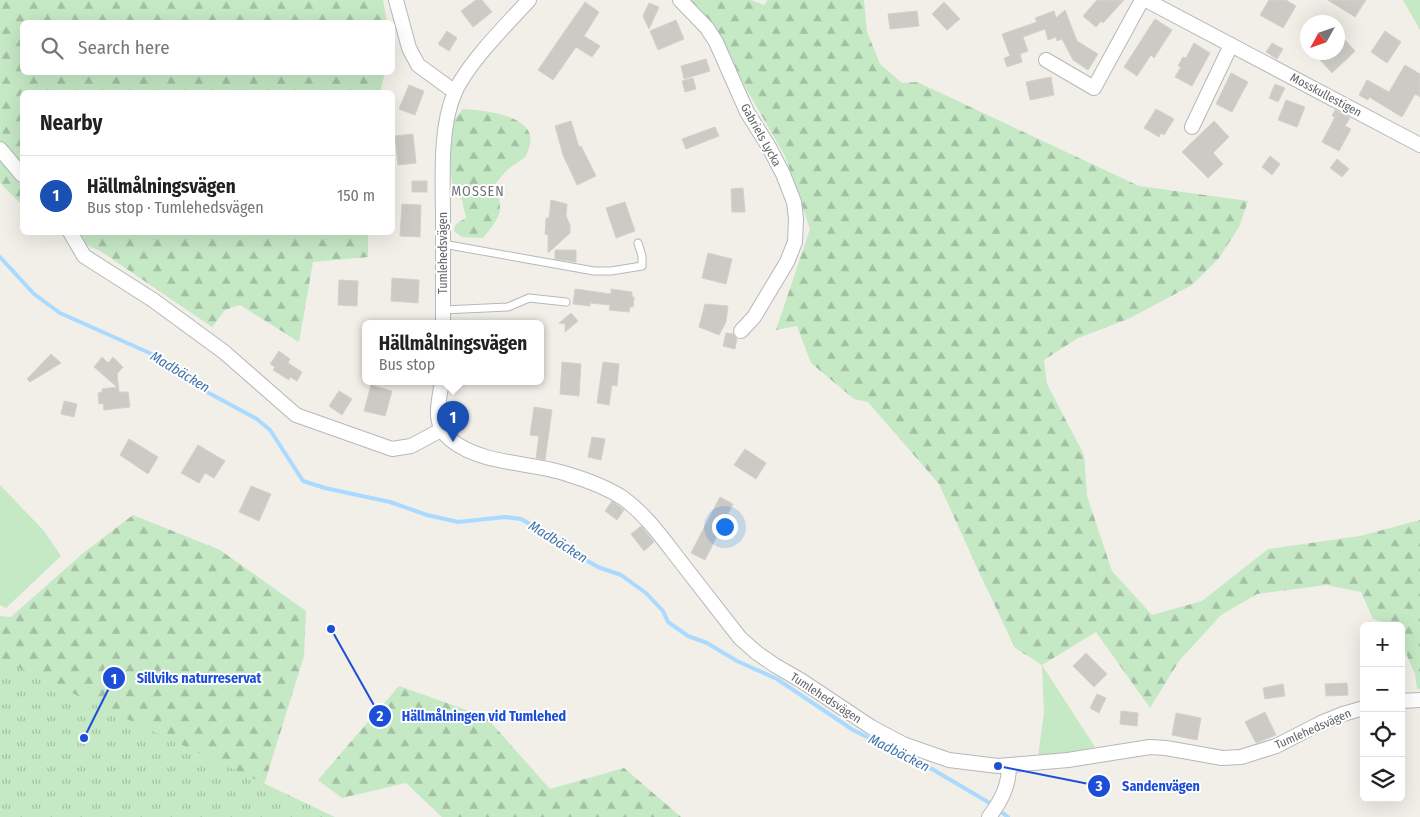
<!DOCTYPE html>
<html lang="en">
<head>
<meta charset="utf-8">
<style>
	body { margin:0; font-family:"Fira Sans Condensed",sans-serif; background:#f6f6f6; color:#222 }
	.controls { position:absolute; right:15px; bottom:15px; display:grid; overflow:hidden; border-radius:8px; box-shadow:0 5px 20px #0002 }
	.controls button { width:45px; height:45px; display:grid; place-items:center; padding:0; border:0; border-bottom:1px solid #e0e0e0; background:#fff; color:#222; font:25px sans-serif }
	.compass { position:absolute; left:1300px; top:15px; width:45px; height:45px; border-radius:50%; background:#fff; box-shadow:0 5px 20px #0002; rotate:230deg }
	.you { position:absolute; left:724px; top:526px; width:18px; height:18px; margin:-12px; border:4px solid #fff; border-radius:50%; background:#1a73e8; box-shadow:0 0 0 8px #1a73e833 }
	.badge { display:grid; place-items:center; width:32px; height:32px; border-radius:50%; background:#7c3aed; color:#fff; font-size:16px; font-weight:700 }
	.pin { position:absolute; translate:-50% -41px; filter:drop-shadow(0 1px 2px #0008) }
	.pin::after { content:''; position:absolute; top:26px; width:18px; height:15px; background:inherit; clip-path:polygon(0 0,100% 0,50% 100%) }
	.popup { position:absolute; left:362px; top:320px; width:182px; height:65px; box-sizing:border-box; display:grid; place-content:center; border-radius:8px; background:#fff; filter:drop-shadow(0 1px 4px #0005); font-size:16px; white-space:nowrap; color:#767676 }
	.popup b { font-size:19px; color:#222 }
	.popup::after { content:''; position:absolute; left:50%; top:100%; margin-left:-10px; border:10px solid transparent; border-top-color:#fff }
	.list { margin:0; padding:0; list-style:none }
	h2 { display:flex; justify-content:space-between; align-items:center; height:65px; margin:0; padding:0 20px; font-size:21px }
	h2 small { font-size:16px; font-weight:400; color:#767676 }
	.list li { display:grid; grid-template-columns:32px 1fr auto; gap:15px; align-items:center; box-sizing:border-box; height:80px; padding:0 20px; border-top:1px solid #e0e0e0 }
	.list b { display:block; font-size:19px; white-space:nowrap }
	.list p { margin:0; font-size:16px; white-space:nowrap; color:#767676 }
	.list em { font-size:16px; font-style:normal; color:#767676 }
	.icon { flex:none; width:28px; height:28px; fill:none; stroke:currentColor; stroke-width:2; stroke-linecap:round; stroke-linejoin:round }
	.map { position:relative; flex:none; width:1420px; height:817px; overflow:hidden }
	.search { position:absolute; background:#fff; box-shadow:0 5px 20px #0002; left:20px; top:20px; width:375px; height:55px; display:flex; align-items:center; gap:12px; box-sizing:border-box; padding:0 18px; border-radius:8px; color:#767676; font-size:19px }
	.panel { position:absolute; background:#fff; box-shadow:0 5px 20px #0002; left:20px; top:90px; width:375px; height:145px; border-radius:8px }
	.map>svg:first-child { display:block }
</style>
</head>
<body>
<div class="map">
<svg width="1420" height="817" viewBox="0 0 1420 817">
	<defs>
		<pattern id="forest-firs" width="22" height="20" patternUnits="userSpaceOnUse" patternTransform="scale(1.25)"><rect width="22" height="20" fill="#c5e8c5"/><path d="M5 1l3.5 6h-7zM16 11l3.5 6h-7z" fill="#a3c0a4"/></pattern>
		<pattern id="park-tufts" width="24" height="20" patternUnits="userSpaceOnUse" patternTransform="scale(1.25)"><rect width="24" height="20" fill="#c5e8c5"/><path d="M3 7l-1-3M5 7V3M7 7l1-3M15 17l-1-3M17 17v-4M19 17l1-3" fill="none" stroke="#a3c0a4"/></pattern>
	</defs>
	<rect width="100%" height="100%" fill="#f1efe8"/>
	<g fill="#c5e8c5">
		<polygon points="1403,0 1420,0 1420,30"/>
		<polygon points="0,485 44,531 61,556 6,608 0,605"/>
		<polygon points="1042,665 1095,747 1067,753 1038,756 1044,713"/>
	</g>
	<g fill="url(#forest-firs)">
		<polygon points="0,0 383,0 387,22 22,22 22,72 385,73 380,92 22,92 22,205 0,183"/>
		<polygon points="686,0 751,0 764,5 768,0 864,0 867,32 880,64 902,83 917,82 1139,186 1248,201 1239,227 1219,258 1192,285 1128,319 1078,338 1044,360 1047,384 1084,455 1087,496 1112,571 1152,615 1202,601 1268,549 1360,536 1420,520 1420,689 1417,689 1415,674 1401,642 1401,626 1395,626 1373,619 1361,592 1326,585 1257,594 1221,615 1179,661 1150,708 1096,632 1042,665 1015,648 979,572 939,484 868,402 854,399 811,363 797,326 776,330 810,229 785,156 712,29"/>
		<path d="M463,109C481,110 537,115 530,144C529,148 527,155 524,158C520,161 515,164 511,167C505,172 500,178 495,184C504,212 501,216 483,238L462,237L454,231C454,224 459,222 466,218L462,200L453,192C451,164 440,131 463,109Z"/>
		<polygon points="56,233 368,233 368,257 313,262 299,342 240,305 225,310 212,327 99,250"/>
		<polygon points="133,515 220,550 306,611 304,656 254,817 24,817 0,806 0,616 11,617 82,554"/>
		<polygon points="399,686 486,717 550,789 624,768 681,817 442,817 406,783 342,798 318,780"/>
	</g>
	<polygon fill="url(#park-tufts)" points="0,659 335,817 0,817"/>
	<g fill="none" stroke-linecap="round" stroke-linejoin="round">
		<g stroke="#aadaff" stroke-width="4">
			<polyline points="0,257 34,294 60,313 154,355 207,392 257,419 270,430 303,481 325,488 390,502 427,515 458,522 505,517 521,519 537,528 574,553 598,567 621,575 646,593 663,611 668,622 688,636 707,643 737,661 777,679 853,730 932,769 993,805"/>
			<polyline points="999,810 1008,817"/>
		</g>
	</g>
	<g fill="#cccac5" stroke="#d6d1c6">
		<polygon points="476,0 482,0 492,12 473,27 461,11"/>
		<polygon points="1097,0 1124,0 1103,23 1101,21 1096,27 1083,16"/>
		<polygon points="1269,0 1286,0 1296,6 1283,28 1260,15"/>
		<polygon points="1328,0 1366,0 1355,17"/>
		<polygon points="585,2 599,12 584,36 600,46 592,57 576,47 553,80 538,70"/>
		<polygon points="944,2 960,19 947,30 932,14"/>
		<polygon points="649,3 659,7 649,29 643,16"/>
		<polygon points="1065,10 1077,41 1098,54 1088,70 1073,60 1062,39 1057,41 1056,37 1048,40 1045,29 1023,37 1028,51 1020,54 1022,62 1007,67 1004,58 1010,56 1002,34 1037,22 1035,18 1054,11 1056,18"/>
		<polygon points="917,11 919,26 890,29 888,14"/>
		<polygon points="1155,19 1172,30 1154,58 1151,55 1137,76 1124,67"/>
		<polygon points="676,20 684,39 658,50 650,31"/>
		<polygon points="447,31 457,38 449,51 438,44"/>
		<polygon points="1385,31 1401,42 1387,63 1371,52"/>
		<polygon points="1338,32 1355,51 1332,73 1313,52 1338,52"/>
		<polygon points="1194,43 1210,53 1192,86 1175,77 1181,67 1178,66 1183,57 1186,58"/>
		<polygon points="1272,43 1283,49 1277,59 1266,52"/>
		<polygon points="706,59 710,71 684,79 681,66"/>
		<polygon points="1405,65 1420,74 1420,97 1415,94 1402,117 1369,97 1368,100 1359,95 1367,80 1389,92"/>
		<polygon points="1231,73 1248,82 1232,112 1216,104"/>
		<polygon points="1051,77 1054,95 1030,100 1026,82"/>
		<polygon points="693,78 696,89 685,92 682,81"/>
		<polygon points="1275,84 1285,88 1278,102 1269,98"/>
		<polygon points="409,85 424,91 415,115 399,109"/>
		<polygon points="1286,100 1305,107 1297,127 1278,120"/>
		<polygon points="1156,109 1174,119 1164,135 1161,133 1159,137 1144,128"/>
		<polygon points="1335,110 1350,118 1345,126 1351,129 1339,151 1322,142 1335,117 1332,116"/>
		<polygon points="571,121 579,147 581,146 596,176 577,185 563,155 555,126"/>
		<polygon points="1214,121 1229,137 1213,153 1223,164 1208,178 1182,152"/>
		<polygon points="715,127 719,136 686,149 682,139"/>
		<polygon points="413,134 416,163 398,165 395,136"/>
		<polygon points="1270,156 1280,164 1272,175 1262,167"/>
		<polygon points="1337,159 1349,169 1342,177 1330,168"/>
		<rect x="412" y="181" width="15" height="11"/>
		<polygon points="743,188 745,212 732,212 731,189"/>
		<polygon points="551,200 567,204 566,216 570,225 570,233 548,253 548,235 545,234 546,218 549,218"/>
		<polygon points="625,202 635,231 616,238 606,208"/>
		<polygon points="402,204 421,205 420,237 400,236"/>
		<polygon points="555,250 576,250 576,262 555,259"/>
		<polygon points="708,253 732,259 726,284 702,278"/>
		<polygon points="392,278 419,280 418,303 391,301"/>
		<polygon points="339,280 358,281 357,306 338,305"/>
		<polygon points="575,289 611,294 611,289 632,292 632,297 634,297 633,307 630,307 629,312 609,310 610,305 590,303 590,306 573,304"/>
		<polygon points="705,304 728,306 726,322 719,335 699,327"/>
		<polygon points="571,313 578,321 565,332 565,324 559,323"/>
		<polygon points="726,333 733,334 737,339 735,349 723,346"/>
		<polygon points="279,351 290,359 288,363 302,372 297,381 290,377 289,380 273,370 275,367 270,364"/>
		<polygon points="51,354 61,363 30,382 27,379"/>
		<polygon points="102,357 108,363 113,357 123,367 117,374 119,392 128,392 130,407 104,410 103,403 99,404 98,393 102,392 102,389 117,387 94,367"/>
		<polygon points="562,362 581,364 579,396 560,394"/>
		<polygon points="603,362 619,364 617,386 612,385 609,405 597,403"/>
		<polygon points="371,385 392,391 385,416 364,411"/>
		<polygon points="339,391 352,399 342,415 329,406"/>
		<polygon points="64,401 77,404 74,417 61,414"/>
		<polygon points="534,407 552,410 545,460 536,458 539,436 530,435"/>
		<polygon points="592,437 605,439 601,460 588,457"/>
		<polygon points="129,439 158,457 148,474 120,455"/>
		<polygon points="198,445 225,461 214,478 205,473 199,483 181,473"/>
		<polygon points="745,449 766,463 756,479 734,465"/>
		<polygon points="251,486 271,494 259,521 239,512"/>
		<polygon points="720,497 733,504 705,560 691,553"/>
		<polygon points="612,501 624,510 617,520 605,511"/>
		<polygon points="641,526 654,542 644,551 631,534"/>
		<polygon points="1086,653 1107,674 1094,687 1073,666"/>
		<polygon points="1347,683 1348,695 1326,696 1325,684"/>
		<polygon points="1283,684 1285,696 1265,699 1263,688"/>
		<polygon points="1097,694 1106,698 1099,713 1090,708"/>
		<polygon points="1121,711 1138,713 1137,726 1120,724"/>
		<polygon points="1265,712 1276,735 1256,743 1245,722"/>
		<polygon points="1176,713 1201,718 1197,740 1172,735"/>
	</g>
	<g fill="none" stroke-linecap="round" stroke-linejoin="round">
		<g stroke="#b5b8bc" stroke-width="9">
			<g id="service">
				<polyline points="443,244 594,271 611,271 642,266 642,256 638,243"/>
				<polyline points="443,310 508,307 529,298 566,302"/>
			</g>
		</g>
		<g stroke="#b5b8bc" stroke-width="16">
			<g id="minor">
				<polyline points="396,0 409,48 418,65 455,92"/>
				<polyline points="680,0 707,28 716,42 747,112 769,147 783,174 794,202 796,219 795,242 787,262 754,317 741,331"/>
				<polyline points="1146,0 1420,145"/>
				<polyline points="1046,60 1094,88 1142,0"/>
				<polyline points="1192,127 1231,45"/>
				<polyline points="0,149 22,175"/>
				<polyline points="70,232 84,256 153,300 224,352 296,415 392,449 411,446 441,430"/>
				<path d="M443,323C443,289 443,255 443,220C443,181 439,128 455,92C468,63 506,25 529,0"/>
				<path d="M442,381C439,403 431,424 451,440C482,465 532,462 567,474C587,480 606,487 623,498C645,514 661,536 677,557C698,584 719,611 740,638L757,653L776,666L802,681L871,727L903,744L949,760L998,766L1068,760L1150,747L1166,748L1222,758L1241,757L1276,746L1321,723L1343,714L1364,708"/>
				<polyline points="1401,701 1420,700"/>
				<path d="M989,817C1001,801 1009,786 1009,766"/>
			</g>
		</g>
		<use href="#service" stroke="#fff" stroke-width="7"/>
		<use href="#minor" stroke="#fff" stroke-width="14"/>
	</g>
	<g text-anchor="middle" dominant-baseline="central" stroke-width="4" stroke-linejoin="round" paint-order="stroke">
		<g font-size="12" fill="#5f6368" stroke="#fff">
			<text transform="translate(1326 95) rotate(28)">Mosskullestigen</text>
			<text transform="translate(761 135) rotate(61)">Gabriels Lycka</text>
			<text transform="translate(443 253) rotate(-90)">Tumlehedsvägen</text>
			<text transform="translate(826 698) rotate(33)">Tumlehedsvägen</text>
			<text transform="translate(1313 729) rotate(-24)">Tumlehedsvägen</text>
		</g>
		<g font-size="14" letter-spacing="1" fill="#70757a" stroke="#fff">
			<text x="478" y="191">MOSSEN</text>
		</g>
		<g font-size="14" font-style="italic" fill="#4174aa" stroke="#fff">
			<text transform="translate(180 372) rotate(31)">Madbäcken</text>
			<text transform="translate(558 542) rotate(32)">Madbäcken</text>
			<text transform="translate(899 753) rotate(27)">Madbäcken</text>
		</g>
	</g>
	<path fill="none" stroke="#1d4ed8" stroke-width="2" d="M84 738L114 678M331 629L380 716M998 766L1099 786"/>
	<g fill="#1d4ed8" stroke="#fff" stroke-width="2">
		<circle cx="84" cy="738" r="5"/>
		<circle cx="331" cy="629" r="5"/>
		<circle cx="998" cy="766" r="5"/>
		<circle cx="114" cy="678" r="12"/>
		<circle cx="380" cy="716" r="12"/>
		<circle cx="1099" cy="786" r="12"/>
	</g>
	<g font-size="15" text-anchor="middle" font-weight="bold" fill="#fff">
		<text x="114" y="684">1</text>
		<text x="380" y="721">2</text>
		<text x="1099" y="791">3</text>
	</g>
	<g font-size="14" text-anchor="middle" font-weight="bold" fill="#1d4ed8" stroke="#fff" stroke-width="4" stroke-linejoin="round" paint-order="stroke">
		<text x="199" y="683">Sillviks naturreservat</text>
		<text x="484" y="721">Hällmålningen vid Tumlehed</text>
		<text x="1161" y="791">Sandenvägen</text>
	</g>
</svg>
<div class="controls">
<button>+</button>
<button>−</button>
<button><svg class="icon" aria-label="locate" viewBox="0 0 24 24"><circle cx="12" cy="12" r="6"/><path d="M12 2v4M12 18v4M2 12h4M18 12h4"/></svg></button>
<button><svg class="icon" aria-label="layers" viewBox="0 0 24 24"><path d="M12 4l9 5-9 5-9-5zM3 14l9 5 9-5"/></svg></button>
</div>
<svg class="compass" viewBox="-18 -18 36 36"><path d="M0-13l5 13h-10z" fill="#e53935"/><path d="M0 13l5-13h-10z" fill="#767676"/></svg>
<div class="you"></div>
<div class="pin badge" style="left:453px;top:442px;background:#1a4fb4">1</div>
<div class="popup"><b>Hällmålningsvägen</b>Bus stop</div>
<div class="search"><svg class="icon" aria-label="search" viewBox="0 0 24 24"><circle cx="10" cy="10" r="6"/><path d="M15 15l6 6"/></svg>Search here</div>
<section class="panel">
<h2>Nearby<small></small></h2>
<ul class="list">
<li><span class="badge" style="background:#1a4fb4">1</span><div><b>Hällmålningsvägen</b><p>Bus stop · Tumlehedsvägen</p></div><em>150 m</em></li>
</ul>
</section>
</div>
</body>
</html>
